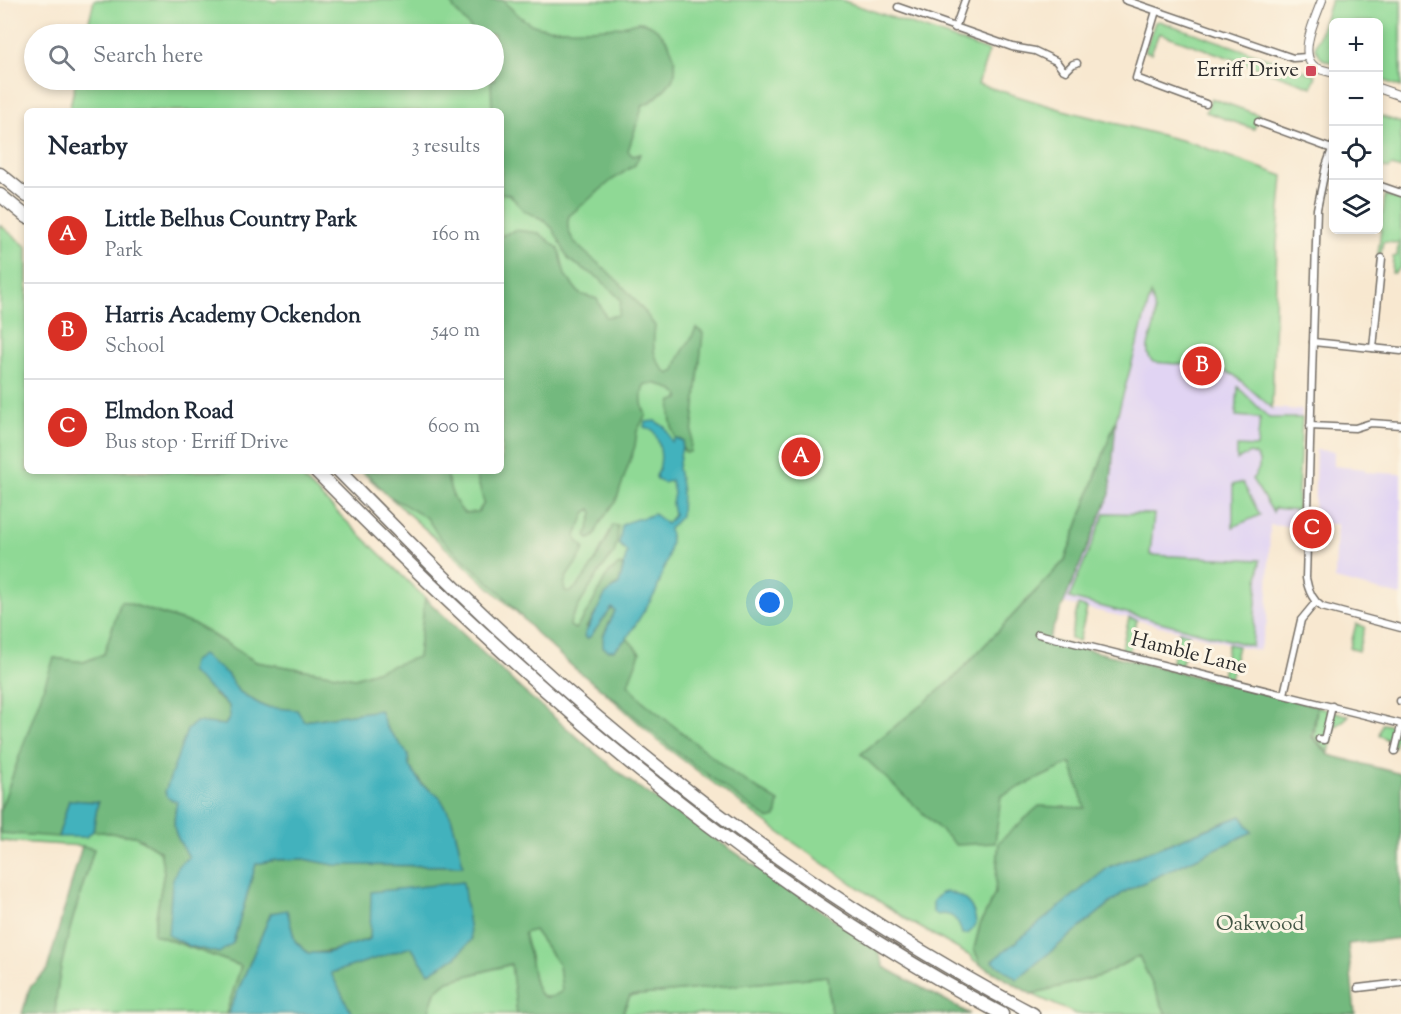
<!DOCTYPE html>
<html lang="en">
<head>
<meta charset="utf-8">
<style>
	body { margin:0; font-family:"Sorts Mill Goudy",serif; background:#f2f2f3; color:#1f2937 }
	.controls { position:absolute; right:18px; top:18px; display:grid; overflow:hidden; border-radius:9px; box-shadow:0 3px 9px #0003 }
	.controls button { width:54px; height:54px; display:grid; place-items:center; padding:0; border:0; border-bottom:2px solid #e0e1e3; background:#fff; color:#1f2937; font:30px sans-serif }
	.you { position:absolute; left:770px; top:603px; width:21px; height:21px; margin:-15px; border:4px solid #fff; border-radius:50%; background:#1a73e8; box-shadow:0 0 0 9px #1a73e833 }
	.badge { display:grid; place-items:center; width:39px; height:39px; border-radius:50%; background:#d93025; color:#fff; font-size:20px; font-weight:700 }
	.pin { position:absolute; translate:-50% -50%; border:3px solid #fff; box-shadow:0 2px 6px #0006 }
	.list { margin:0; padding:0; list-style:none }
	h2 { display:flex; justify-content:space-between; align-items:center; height:78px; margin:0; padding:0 24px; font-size:26px }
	h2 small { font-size:20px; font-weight:400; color:#747a83 }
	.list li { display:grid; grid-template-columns:39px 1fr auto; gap:18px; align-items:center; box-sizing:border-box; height:96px; padding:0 24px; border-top:2px solid #e0e1e3 }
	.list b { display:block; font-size:22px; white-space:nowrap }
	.list p { margin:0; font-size:20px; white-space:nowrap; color:#747a83 }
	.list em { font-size:20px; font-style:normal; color:#747a83 }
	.icon { flex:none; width:33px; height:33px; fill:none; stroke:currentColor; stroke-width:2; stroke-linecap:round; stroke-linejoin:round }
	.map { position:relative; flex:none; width:1401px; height:1014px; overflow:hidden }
	.search { position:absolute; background:#fff; box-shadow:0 3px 9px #0003; left:24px; top:24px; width:480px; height:66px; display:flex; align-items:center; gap:15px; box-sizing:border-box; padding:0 21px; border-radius:33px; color:#747a83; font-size:22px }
	.panel { position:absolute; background:#fff; box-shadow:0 3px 9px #0003; left:24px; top:108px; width:480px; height:366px; border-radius:9px }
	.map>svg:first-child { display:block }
</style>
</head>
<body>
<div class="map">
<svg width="1401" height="1014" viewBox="0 0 1401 1014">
	<rect width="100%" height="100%" fill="#fcf5e5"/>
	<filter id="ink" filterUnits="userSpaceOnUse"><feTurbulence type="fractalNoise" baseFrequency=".0167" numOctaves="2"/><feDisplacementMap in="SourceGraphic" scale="12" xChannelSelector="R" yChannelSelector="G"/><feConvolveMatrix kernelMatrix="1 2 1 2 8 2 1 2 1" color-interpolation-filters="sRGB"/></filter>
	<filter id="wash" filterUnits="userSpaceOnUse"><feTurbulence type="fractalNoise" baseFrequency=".008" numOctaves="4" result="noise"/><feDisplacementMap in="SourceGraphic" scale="24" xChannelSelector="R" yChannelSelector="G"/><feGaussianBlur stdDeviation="1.35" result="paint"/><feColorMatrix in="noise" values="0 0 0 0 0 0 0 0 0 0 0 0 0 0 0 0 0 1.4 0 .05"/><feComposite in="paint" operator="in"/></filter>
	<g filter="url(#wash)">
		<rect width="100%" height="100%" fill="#f8e8d0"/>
		<g fill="#e1d4f3">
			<polygon points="1283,176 1277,245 1272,408 1302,410 1297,527 1270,525 1267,622 1259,651 1129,618 1058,602 1087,524 1151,293"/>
			<polygon points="1316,450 1334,451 1334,466 1365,469 1365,472 1401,474 1401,596 1335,579 1337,524 1314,524"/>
		</g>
		<g fill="#8fd995" stroke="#5d8260" stroke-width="1.5">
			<path d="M94,0H269L275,2L278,0H841L989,51L978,84L1063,110L1192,143L1283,176L1277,245L1272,408L1234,375L1214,367L1153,362C1140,350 1155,334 1155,319C1156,312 1153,301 1151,294L1116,420L1065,560L951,681L861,754L1001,796L1071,763L1086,809L999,842L995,893L980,925L974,949L981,965L972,959V957L909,921L859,888L780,833L663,745L361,471H501V111H69L76,80H494V34H86Z"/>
			<polygon points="1331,0 1401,0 1401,87 1379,79 1378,22 1334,22 1333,63 1322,59 1315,48"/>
			<polygon points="1159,21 1316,75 1312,87 1159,33 1151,53 1145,51 1155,22"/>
			<polygon points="1211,98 1259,115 1254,129 1206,112"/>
			<polygon points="1378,115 1401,123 1401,169 1392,166 1388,169 1379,166"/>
			<polygon points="1385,195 1401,200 1401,267 1395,273 1392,273 1393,257 1397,256 1398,243 1383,242 1381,254 1378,254"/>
			<path d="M0,225L27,247V471H295L425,598L418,658L355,678L256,662L196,625L121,601L104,654L84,662L54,658L24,834L86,837L93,831L135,836L160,851L164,872L153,934L241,966L226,1014H55C58,957 78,904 94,849L82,846L0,841Z"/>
			<path d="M1238,387L1269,418H1302L1297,510L1274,508L1273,512L1252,479C1260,471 1264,457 1250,453L1237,460V446L1257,447L1260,418L1236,416Z"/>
			<polygon points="1243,483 1260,515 1233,527 1233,484"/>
			<polygon points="1105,513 1154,514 1150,555 1260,560 1252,646 1069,598"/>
			<polygon points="1078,605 1087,608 1079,641 1070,639"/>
			<polygon points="1129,618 1137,620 1129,653 1121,651"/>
			<polygon points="1356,624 1365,627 1358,651 1350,648"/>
			<polygon points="1179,631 1189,634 1181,667 1171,665"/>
			<polygon points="1228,644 1238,646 1230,679 1222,677"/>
			<polygon points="1315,706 1349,716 1334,728 1329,753 1314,737 1317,710"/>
			<polygon points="1382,724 1396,726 1398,730 1394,747 1388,748 1389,741 1379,735"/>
			<path d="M534,930L559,965L562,991C536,1010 534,981 531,962C529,952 526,942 524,932Z"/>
			<polygon points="1139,956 1166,1014 1076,1014 1031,994 1100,976"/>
			<polygon points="512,964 517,1014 428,1014 435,992 448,981"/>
			<polygon points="827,976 831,1014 626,1014 623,1012 630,996"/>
		</g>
		<g fill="#73b97e" stroke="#4f7254" stroke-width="1.5" fill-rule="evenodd">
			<path d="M450,0H503C511,9 520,18 531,24C548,32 598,29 618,27C625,26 633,22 640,22C663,23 685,63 671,82C664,90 653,103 643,105L628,151L633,156L640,154L635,165L612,180L569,216C561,240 591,256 606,270C624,286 641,306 655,326C652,346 652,361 669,374L675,371C677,355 690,344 696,328L703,333L690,452L686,453L682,448L683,441L675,438C671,428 668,410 672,401L679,399V395C670,388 655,380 644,385C640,396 641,405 646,415L637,431L635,446L616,501L600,523L594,537L589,539L586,536L593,513L591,509L586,512L576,536L578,542L584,547C582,563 560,575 565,591L571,592C591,574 601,549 613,525L618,526L617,543L614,553L600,571L571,619L570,626L575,629L578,625C584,617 590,608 594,600C602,586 605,572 620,565L623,566L619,584L613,587L586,628L603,617L612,608L615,611L603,636L614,650L627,638L640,653L628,684L644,702L734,774L779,802L776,817L769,819L755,810L669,746L621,704L574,668L536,633L501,593L440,538L427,518L387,495L365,471H446C449,487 453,501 464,513L478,512L484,503L475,471H501V236L515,230L539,233L559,249L565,275L580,294L597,299L606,317L619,315L621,300L599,278L569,260L553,229L544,220L524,211L510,195L501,193V111H492L491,80H494V34H476L454,9Z"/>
			<path d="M1116,420L1110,494L1048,640L1317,706L1312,737L1329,755L1401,774V938L1348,944L1355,1014H1166L1139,956L1100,976L1031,994L981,965L974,949L980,925L995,893L999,842L1039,806L1085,808L1071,763L1001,796L995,843L956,845L861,754L951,681L1065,560ZM1241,816L1251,832L1124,892L1017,979L1109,867Z"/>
			<path d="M425,598L522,690L628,780L877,948L884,967L970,1014H831L827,976L630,996L623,1012L626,1014H517L511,964L448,981L435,992L428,1014H352L330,973L412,946L429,973L456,957L471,940L462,882C415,911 365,953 308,953L295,941L287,911L271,913L228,1014H226L241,966L153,934L164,872L160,851L135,836L93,831L98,802L69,800L58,837L0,833V811L54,658L84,662L104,654L121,601L196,625L256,662L355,678L418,657ZM227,674L238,691L256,702L265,707L279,709L304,721L380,710L386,727L408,754L409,766L423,785L439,796L451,817L458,842L462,866L335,865L304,859L276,860L256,864L233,943L218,953L189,946L178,866L189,857C174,834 171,829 177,801L165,792L178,758L197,722L225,725L230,717L229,706L214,695ZM534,930L559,965L562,991C536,1010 534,981 531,962C529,952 526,943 524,933Z"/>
			<path d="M82,846L94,849C78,903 58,957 55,1014H22L30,987L47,970Z"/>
		</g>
		<g fill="#43b2bd" stroke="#376e74" stroke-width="1.5">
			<path d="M655,421L665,427L672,442L675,438L683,441L678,468L682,491L681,516L669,529L671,542L667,560L656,592L627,638L614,650H608L603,647V637L615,611L612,608L590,637L586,639L584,636L605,595L619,584L627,552L619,544L622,525C632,518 643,519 654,514L667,524L674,515L672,504L674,493L671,480L664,483L657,480L656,476C664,462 661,444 653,430L644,427L645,422Z"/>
			<path d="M202,655L227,674L238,691L256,702L265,707L297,710L304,721L380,710L386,727L408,754L409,766L422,785L439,796L451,817L458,842L463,866L334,865L304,859L276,860L256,864L233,943L219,953L189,946L168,935L172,882L178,866L189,857C174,834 171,829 177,802L168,798L165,792L187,730L196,722L225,725L230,717L229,706L190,672L192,662Z"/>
			<polygon points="69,800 98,802 93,831 86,837 58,837"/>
			<polygon points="1241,816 1252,832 1124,892 1017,979 992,961 1109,867"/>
			<polygon points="463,882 471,940 456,957 429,973 411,947 331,973 352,1014 228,1014 271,913 287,910 295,941 308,953 326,953 370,939 371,892"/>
			<path d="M948,892C965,896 975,906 976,924L968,934H962C958,919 952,912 936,915L933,913V901L941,893Z"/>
		</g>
	</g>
	<g filter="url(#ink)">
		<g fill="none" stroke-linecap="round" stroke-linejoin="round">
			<g stroke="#736d65" stroke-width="9">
				<g id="minor">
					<polyline points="1125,0 1293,58 1307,57"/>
					<polyline points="898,7 1012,47 1035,51 1056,61 1062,69 1066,71 1073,64 1077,63"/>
					<polyline points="1156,11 1136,78 1206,104"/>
					<polyline points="955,28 965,0"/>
					<polyline points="1258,122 1332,149"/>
					<path d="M1334,144L1326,166L1317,209L1306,578C1308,590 1312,600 1322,607L1401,628"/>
					<polyline points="1378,185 1401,193"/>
					<polyline points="1313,342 1401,351"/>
					<polyline points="1373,348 1382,258"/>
					<polyline points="1310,426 1355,428 1371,423 1401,425"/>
					<polyline points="1038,634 1401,724"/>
					<polyline points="1284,694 1301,620 1315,603"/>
					<polyline points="1400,701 1401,701"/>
					<polyline points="1319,739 1324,740 1332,706"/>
					<polyline points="1395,751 1401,726"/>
					<polyline points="1358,988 1401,983"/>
				</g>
			</g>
			<g stroke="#736d65" stroke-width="10">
				<g id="tertiary">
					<path d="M1322,0C1316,17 1297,55 1315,67C1320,70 1328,71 1334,73"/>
					<polyline points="1378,88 1401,96"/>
				</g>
			</g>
			<g stroke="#736d65" stroke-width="15">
				<g id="motorway">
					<polyline points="0,174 27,196"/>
					<polyline points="0,195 27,217"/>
					<path d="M316,471C524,682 739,875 1002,1014"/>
					<path d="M339,471C398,531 457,592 520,649C675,791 847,916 1033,1014"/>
				</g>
			</g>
			<use href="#minor" stroke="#fff" stroke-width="6"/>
			<use href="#tertiary" stroke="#fff" stroke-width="8"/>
			<use href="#motorway" stroke="#fff" stroke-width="12"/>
		</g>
	</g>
	<rect fill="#d1495b" stroke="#fcf5e5" stroke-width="2" x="1305" y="65" width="12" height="12" rx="3"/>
	<g text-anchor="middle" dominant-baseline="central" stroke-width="6" stroke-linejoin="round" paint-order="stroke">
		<g font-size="21" fill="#2b2b2b" stroke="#fcf5e5" text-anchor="end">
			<text x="1299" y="71">Erriff Drive</text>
		</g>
		<g font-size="21" fill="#2b2b2b" stroke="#fcf5e5">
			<text transform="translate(1189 654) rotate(14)">Hamble Lane</text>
		</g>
		<g font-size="21" fill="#445646" stroke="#fcf5e5">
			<text x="1260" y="925">Oakwood</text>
		</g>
	</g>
</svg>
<div class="controls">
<button>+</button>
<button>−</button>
<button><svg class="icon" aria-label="locate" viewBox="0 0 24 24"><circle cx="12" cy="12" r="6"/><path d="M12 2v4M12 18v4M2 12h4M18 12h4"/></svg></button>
<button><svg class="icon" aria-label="layers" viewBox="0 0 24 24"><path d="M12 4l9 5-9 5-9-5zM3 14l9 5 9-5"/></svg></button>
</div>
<div class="you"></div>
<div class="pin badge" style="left:801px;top:457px">A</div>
<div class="pin badge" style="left:1202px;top:366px">B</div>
<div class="pin badge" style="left:1312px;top:529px">C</div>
<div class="search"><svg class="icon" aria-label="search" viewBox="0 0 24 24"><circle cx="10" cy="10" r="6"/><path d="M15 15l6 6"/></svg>Search here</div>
<section class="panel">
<h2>Nearby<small>3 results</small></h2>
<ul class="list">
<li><span class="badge">A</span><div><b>Little Belhus Country Park</b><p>Park</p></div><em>160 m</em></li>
<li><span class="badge">B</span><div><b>Harris Academy Ockendon</b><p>School</p></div><em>540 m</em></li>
<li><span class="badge">C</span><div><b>Elmdon Road</b><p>Bus stop · Erriff Drive</p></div><em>600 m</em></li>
</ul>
</section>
</div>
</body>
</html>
